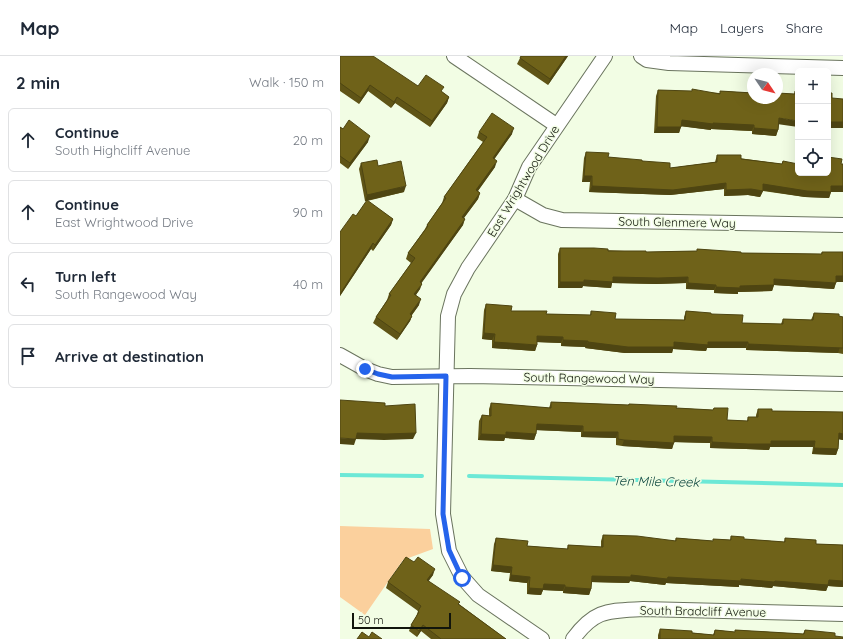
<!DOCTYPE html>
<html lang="en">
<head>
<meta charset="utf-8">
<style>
	body { margin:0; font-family:Quicksand,sans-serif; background:#f6f6f7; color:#1f2937 }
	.controls { position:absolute; right:12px; top:12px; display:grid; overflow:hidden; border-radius:6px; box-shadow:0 4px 16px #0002 }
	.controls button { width:36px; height:36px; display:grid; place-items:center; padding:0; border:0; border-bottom:1px solid #e0e1e3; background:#fff; color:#1f2937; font:20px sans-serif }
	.compass { position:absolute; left:407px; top:12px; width:36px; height:36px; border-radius:50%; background:#fff; box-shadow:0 4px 16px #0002; rotate:125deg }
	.scale { position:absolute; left:12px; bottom:10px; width:99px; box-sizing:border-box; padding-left:4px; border:2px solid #11150c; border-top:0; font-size:11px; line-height:14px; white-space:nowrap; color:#11150c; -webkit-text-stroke:3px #f2fde4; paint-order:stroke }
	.stop { position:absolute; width:12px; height:12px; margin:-9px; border:3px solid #2563eb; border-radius:50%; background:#fff }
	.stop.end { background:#2563eb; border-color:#fff; box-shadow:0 1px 4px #0008 }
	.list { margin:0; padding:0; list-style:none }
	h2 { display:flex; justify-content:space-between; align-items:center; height:52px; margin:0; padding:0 16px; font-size:17px }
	h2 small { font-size:13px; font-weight:400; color:#747a83 }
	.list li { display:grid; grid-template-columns:26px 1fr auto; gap:12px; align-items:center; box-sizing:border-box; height:64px; margin:0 8px 8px; padding:0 8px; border:1px solid #e0e1e3; border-radius:6px }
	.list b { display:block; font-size:15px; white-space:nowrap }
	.list p { margin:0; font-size:13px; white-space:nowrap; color:#747a83 }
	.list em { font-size:13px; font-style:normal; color:#747a83 }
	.icon { flex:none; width:22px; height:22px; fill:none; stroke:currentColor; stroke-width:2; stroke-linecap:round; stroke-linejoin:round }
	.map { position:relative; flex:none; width:503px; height:583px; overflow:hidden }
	header { display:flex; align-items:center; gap:24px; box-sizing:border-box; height:56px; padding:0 20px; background:#fff; border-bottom:1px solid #e0e1e3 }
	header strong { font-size:19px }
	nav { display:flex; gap:22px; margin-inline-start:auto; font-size:14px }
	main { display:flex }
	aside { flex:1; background:#fff }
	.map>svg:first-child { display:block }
</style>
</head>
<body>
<header>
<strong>Map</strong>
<nav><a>Map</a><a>Layers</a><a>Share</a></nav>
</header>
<main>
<aside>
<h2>2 min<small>Walk · 150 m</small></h2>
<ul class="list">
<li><svg class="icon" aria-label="ahead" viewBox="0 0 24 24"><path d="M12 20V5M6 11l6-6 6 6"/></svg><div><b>Continue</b><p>South Highcliff Avenue</p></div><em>20 m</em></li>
<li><svg class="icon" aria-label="ahead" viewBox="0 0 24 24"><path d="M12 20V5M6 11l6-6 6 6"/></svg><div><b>Continue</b><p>East Wrightwood Drive</p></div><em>90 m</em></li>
<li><svg class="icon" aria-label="left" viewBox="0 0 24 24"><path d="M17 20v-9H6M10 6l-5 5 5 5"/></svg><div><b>Turn left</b><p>South Rangewood Way</p></div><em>40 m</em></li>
<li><svg class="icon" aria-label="arrive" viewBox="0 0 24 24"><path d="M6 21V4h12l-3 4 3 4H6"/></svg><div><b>Arrive at destination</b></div></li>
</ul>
</aside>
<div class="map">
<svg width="503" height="583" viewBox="0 0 503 583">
	<rect width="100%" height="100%" fill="#f2fde4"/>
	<polygon fill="#fbd09d" points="0,470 90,473 93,493 63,504 25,559 0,541"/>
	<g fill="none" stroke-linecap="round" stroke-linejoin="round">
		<g stroke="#6ce8d6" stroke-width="4">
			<polyline points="0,419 82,420"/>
			<polyline points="129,420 503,429"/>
		</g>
		<g stroke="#6a745e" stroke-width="16">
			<g id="minor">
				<polyline points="114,0 216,69"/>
				<polyline points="301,0 307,4 329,7 503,12"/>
				<polyline points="175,143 203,159 222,164 503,169"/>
				<polyline points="0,299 25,313 38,318 52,321 130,320 503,328"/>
				<polyline points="202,583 138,539 122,521 109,495 103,458 108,260 114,238 128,212 175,143 189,111 265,0"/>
				<path d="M233,583C255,553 268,555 303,553L503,558"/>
			</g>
		</g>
		<use href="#minor" stroke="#fff" stroke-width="14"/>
	</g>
	<g fill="#5f5416">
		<polygon points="0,0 78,30 102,36 109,41 107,47 90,71 55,47 51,52 28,35 19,48 0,35"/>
		<polygon points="181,0 228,0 208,29 177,8"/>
		<polygon points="318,34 380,37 380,35 413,37 454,38 455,35 458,36 439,68 438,74 436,80 412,78 412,75 371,73 371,74 341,70 339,77 314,77 316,40"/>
		<polygon points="0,71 28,86 8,113 0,107"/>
		<polygon points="139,76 172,78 154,103 155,111 138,135 140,137 138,143 124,162 123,169 81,227 80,233 76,239 79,249 72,259 72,260 70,265 57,284 33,267 36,261 47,244 49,238 71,207 66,203 68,197 85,173 87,169 102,147 104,141 143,86 137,82"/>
		<polygon points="246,96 268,101 302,105 330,112 375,106 377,99 442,108 443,105 491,136 489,142 465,141 423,135 420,141 408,139 384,140 384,133 330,139 249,136 250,126 242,126 244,102"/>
		<polygon points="21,107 38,110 64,136 27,145 53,163 51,169 33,195 31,193 0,240 0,176 16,160 27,145 25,145 19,113"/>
		<polygon points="220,192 306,196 357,195 357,193 401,197 481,198 482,196 496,226 494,233 434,229 432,235 398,236 398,238 374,237 374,234 346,233 346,227 316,228 272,227 271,232 243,230 242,232 218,232 218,198"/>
		<polygon points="146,248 171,255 206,258 250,259 251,255 275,263 344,264 344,261 346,255 371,258 402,267 441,268 443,263 471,264 474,257 503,261 503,298 498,297 406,294 406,292 367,292 366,295 333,293 332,297 285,297 245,292 246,291 221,290 221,287 197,286 197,289 195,295 152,292 152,284 142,283 144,254"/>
		<polygon points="211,346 288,349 289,348 336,352 373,354 374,352 387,364 407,365 408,361 416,361 416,359 418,353 432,355 503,356 503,384 499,383 498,393 496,399 472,398 473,391 430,391 429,394 406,393 370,392 370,387 334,386 332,393 282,390 276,389 276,382 241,381 241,376 196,374 196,378 194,384 165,382 164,385 138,384 139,365 142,359 149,360 149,353 151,347 209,352"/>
		<polygon points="263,479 335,485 336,482 373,485 373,483 390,484 391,480 404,483 444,486 445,482 476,488 503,489 503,531 488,530 486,535 433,530 432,532 399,529 399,531 326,527 325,529 290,525 289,527 251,526 251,533 249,539 223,537 223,535 203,534 201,539 187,538 187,527 169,525 170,517 151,515 154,488 156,482 187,490 227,493 228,489 261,491 261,485"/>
		<polygon points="74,506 93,519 88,525 119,548 166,583 91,583 81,575 77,581 69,575 71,569 76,561 78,555 46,532 48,526"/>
		<polygon points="320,573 373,579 375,574 395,576 395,574 463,578 465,574 495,580 503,583 318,583 318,579"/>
	</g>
	<g fill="#4e4512">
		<polygon points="226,0 228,0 208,29 210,23"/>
		<polygon points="30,29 28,35 19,48 21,42"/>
		<polygon points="57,41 55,47 51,52 54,46"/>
		<polygon points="109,41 107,47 90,71 92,65"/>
		<polygon points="439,62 458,65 458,71 437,68"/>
		<polygon points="342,64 414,69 412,75 371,73 371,74 339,70"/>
		<rect x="488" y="66" width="15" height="6"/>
		<polygon points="317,71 341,71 339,77 314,77"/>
		<polygon points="174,72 172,78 151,108 153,102"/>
		<polygon points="414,72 438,74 436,80 412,78"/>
		<polygon points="30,80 28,86 8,113 10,107"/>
		<polygon points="157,105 155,111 134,140 136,134"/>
		<polygon points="244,120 252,120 250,126 242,126"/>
		<polygon points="386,127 384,133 330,139 249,136 252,130"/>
		<polygon points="423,128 503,130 503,136 491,136 489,142 465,141 421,134"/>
		<polygon points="66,130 64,136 25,145 27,139"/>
		<polygon points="411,133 423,135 420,141 408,139 384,140 386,134"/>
		<polygon points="140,137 138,143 120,167 122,161"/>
		<polygon points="53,163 51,169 33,195 35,189"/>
		<polygon points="125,163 123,169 78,232 80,226"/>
		<polygon points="33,187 31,193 0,240 0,238"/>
		<polygon points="496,220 503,220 503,226 494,226"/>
		<polygon points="273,221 348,221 346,227 316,228 272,227 271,232 243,230 242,232 218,232 220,226 244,224"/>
		<polygon points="434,223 496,227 494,233 434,229 432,235 398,236 398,238 374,237 376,231 400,230"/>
		<polygon points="348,227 376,229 374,234 346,233"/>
		<polygon points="82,228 80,233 72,244 74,238"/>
		<polygon points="81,243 79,249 68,264 70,258"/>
		<polygon points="72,260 70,265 57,284 60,278"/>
		<polygon points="144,277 155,278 152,284 142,283"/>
		<polygon points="197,280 223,281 221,287 195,286"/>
		<polygon points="223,284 248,285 246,291 221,290"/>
		<polygon points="154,286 197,289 195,295 152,292"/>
		<polygon points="248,286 408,286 406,292 367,292 366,295 333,293 332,297 285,297 245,292"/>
		<polygon points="408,288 500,291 498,297 406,294"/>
		<polygon points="197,368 243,370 241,376 195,374"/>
		<polygon points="166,376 196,378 194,384 165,382 164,385 138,384 141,378"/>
		<polygon points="243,376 278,376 276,382 241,381"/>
		<polygon points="17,377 76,377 73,383 44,384 15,383"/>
		<polygon points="499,377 503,378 503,384 497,383"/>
		<polygon points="334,380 372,381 370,387 332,386"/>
		<polygon points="0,382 16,383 14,389 0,388"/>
		<polygon points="284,384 334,387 332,393 282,390"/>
		<polygon points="431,385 475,385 473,391 430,391 429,394 406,393 370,392 372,386"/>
		<polygon points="474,392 498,393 496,399 472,398"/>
		<polygon points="153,509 172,511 170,517 151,515"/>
		<polygon points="95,513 93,519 85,530 87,524"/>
		<polygon points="171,519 190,521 187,527 169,525"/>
		<polygon points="291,519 328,521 435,525 489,524 503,525 503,531 488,530 486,535 433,530 432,532 399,529 399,531 326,527 325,529 290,525 289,527 250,526 252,520"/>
		<polygon points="204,528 225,529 223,535 203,534 201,539 187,538 189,532"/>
		<polygon points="225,531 251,533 249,539 223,537"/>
		<polygon points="83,569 81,575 77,581 79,575"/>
	</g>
	<g fill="#6f6219" stroke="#4e4512">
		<polygon points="0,0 33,0 78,30 86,19 104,31 101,35 109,41 92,65 57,41 54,46 30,29 21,42 0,27"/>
		<polygon points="181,0 226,0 210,23 180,2"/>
		<polygon points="352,33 380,38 380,35 413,37 413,42 437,42 437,37 455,38 455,35 458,36 458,65 439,62 438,74 414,72 414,69 373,67 373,68 342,64 341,71 317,71 318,34 352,35"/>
		<polygon points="488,37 492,37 492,42 503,43 503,66 488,66"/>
		<polygon points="152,57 174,72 153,102 157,105 136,134 140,137 122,161 125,163 80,226 82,228 74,238 81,243 70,258 72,260 60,278 36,261 51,239 49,238 75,202 68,197 88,170 87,169 106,142 104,141 147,81 139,76"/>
		<polygon points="9,64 30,80 10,107 0,100 0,71 3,73"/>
		<polygon points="246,96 269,97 268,101 302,104 302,105 330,107 330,112 377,106 377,99 401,99 401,103 442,108 443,105 458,108 458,117 488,117 488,101 502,103 501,108 503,108 503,130 491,130 491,136 467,135 423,128 423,135 411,133 386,134 386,127 333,134 252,130 252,120 244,120"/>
		<polygon points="37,104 38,110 61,105 66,130 27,139 21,107"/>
		<polygon points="27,144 53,163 35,189 33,187 0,238 0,176 13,158 16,160"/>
		<polygon points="220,192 254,192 268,193 268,195 306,195 306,196 357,195 357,193 401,196 401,197 482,198 482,196 503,196 503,220 496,220 496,227 434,223 434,229 400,230 400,232 376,231 376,229 348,227 348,221 318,222 273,221 273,226 244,224 244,226 220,226"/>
		<polygon points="146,248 172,250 171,255 207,255 206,258 251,259 251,255 276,257 275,263 345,264 346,255 371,257 371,258 403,259 402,267 443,268 443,263 473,264 474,257 499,258 499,260 503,261 503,292 408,288 408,286 368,286 368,289 334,286 334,291 288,291 248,286 248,285 223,284 223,281 197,280 197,289 154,286 155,278 144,277"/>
		<polygon points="0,344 45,347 45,350 75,348 76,377 46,378 17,377 16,383 0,382"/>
		<polygon points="211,346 289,349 289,348 312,349 337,350 336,352 373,354 374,352 388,352 387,364 408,365 408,361 418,361 418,353 432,353 432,355 503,356 503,378 499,377 498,393 474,392 475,385 431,385 431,388 408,388 372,386 372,381 334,380 334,387 284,384 278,383 278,376 243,376 243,370 197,368 196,378 166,376 166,379 141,378 142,359 151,360 151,347 211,352"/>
		<polygon points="263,479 297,480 336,485 336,482 373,485 373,483 391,484 391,480 404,481 404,483 445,486 445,482 476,484 476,488 503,489 503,525 489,524 488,529 435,525 434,526 401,523 401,525 328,521 327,523 291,519 291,521 252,520 251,533 225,531 225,529 204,528 203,533 189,532 190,521 171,519 172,511 153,509 156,482 188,485 187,490 228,493 228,489 263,491"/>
		<polygon points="66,501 74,506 78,501 95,513 87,524 120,546 118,548 166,583 101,583 83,569 79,575 71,569 79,556 78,555 81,550 48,526"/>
		<polygon points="320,573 352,575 352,577 374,579 375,574 395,576 395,574 464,578 465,574 495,577 495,580 503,581 503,583 320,583"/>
		<polygon points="22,576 29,581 32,576 42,583 17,583"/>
	</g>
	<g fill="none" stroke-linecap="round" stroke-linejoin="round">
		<polyline stroke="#2563eb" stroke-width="5" points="25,313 38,318 52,321 106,320 103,458 109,494 122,522"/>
	</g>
	<g text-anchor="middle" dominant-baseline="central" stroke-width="3" stroke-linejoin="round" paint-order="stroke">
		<g font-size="12" fill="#11150c" stroke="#f2fde4">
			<text transform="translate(183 125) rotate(-59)">East Wrightwood Drive</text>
			<text transform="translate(337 166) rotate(1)">South Glenmere Way</text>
			<text transform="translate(249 322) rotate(1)">South Rangewood Way</text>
			<text transform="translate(363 555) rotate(1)">South Bradcliff Avenue</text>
		</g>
		<g font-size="13" font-style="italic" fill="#134b43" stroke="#f2fde4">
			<text transform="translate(316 425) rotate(1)">Ten Mile Creek</text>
		</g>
	</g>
</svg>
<div class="controls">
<button>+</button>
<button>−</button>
<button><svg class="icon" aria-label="locate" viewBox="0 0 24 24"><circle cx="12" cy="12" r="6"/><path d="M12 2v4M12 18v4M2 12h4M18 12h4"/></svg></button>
</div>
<svg class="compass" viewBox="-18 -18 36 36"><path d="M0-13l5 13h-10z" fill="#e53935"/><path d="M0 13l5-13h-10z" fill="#747a83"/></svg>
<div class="scale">50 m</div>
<div class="stop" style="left:122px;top:522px"></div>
<div class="stop end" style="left:25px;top:313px"></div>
</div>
</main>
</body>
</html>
